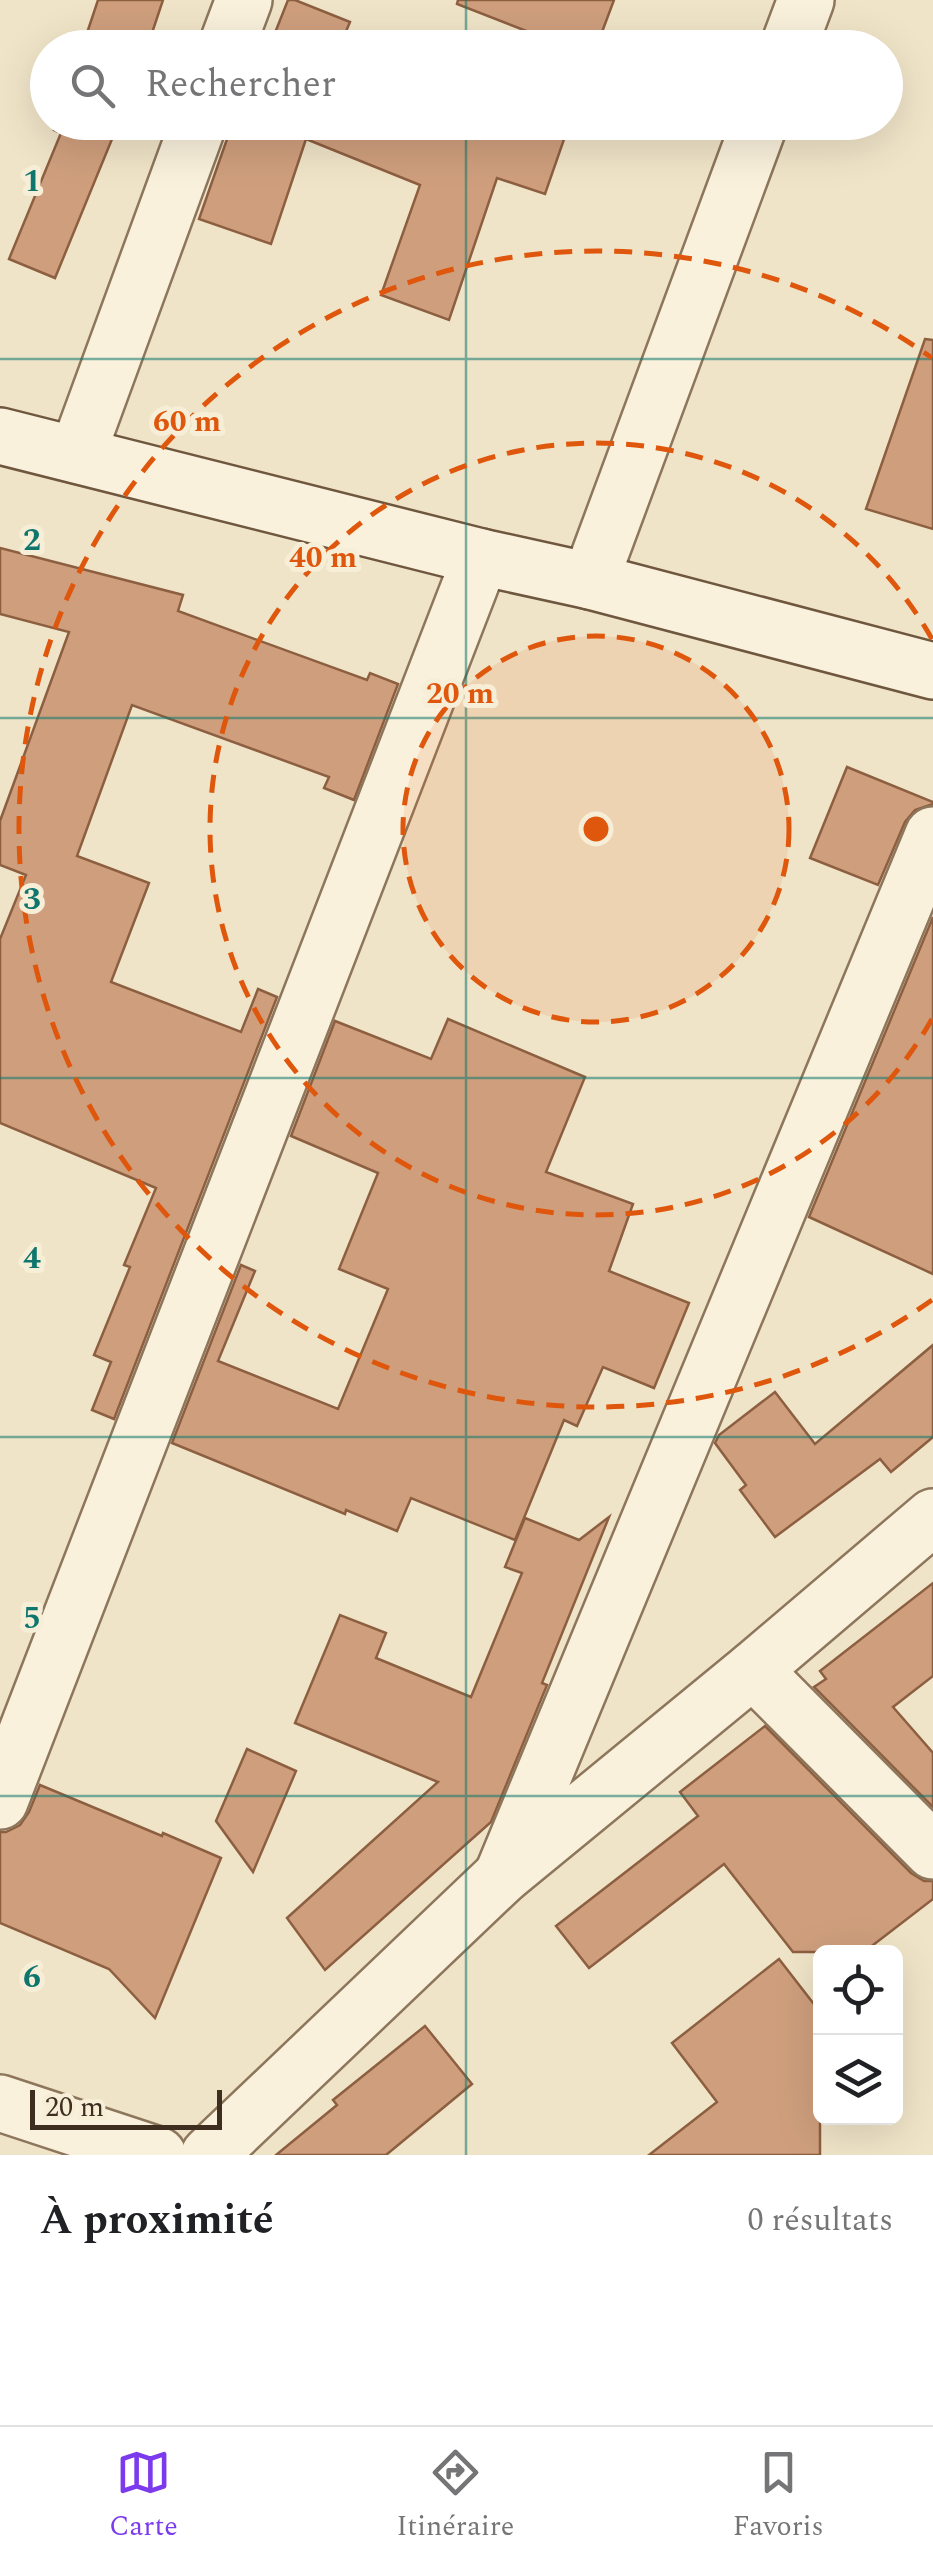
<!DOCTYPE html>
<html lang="fr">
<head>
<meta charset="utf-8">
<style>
	body { margin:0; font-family:Spectral,serif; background:#f2f2f2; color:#202124 }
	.controls { position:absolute; right:30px; bottom:30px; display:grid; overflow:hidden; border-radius:15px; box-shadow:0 10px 40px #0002 }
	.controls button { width:90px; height:90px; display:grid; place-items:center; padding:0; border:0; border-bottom:2px solid #e0e0e0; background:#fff; color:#202124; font:50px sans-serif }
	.scale { position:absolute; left:30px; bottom:25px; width:192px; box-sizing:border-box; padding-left:10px; border:5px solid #3d2e20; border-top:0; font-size:28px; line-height:35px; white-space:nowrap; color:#3d2e20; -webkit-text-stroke:8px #f7eed8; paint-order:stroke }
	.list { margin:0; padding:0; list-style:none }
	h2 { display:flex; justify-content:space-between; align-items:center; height:130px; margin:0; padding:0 40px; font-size:42px }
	h2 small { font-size:32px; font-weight:400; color:#757577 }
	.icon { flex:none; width:55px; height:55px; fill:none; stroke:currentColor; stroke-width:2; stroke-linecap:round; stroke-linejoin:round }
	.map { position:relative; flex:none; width:933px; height:2155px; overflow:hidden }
	.search { position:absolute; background:#fff; box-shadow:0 10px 40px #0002; left:30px; right:30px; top:30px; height:110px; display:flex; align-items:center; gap:25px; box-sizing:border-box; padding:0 35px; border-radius:55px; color:#757577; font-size:38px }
	.sheet { height:270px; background:#fff }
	nav { display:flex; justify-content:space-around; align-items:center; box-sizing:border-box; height:140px; border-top:2px solid #e0e0e0; background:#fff; font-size:28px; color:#757577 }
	nav a { display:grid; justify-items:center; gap:5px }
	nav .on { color:#7c3aed }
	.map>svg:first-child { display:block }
</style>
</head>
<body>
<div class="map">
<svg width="933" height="2155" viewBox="0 0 933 2155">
	<rect width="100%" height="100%" fill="#f0e4c8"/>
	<g fill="#cf9f7d" stroke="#8d5f41" stroke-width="2.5">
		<polygon points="98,0 163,0 147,48 82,48"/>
		<polygon points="288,0 295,0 350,22 339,48 269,48"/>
		<polygon points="458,0 614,0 596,48 570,48 457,4"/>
		<polygon points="56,122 119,122 55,278 9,259 61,133 54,130"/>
		<polygon points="233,122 570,122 545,194 497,178 449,320 381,295 420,185 306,139 271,244 199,219"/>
		<polygon points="925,339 933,340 933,529 866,509"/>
		<polygon points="0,548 183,595 178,611 367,680 370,673 398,684 354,800 324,788 329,777 132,705 77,856 149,883 111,982 241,1032 258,989 277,997 114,1419 92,1410 111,1362 94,1355 130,1267 124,1265 156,1188 0,1123 0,939 26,875 0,865 0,821 69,632 0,614"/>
		<polygon points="847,767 933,802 933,804 915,810 905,822 878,885 810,858"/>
		<polygon points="933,917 933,1274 809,1217"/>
		<polygon points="448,1019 585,1077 546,1172 633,1204 609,1271 689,1303 654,1388 603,1367 577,1426 564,1420 515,1540 411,1498 397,1531 346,1510 345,1514 172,1443 241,1265 255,1271 218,1361 338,1409 388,1289 339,1269 378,1173 291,1136 335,1021 431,1059"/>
		<polygon points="933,1345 933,1437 891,1472 880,1459 775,1537 740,1490 746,1485 715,1443 719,1435 775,1392 815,1444"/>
		<polygon points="609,1517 542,1683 547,1685 491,1822 325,1970 287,1918 438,1782 295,1723 340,1615 386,1633 376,1658 471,1697 522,1573 505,1567 525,1518 579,1540"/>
		<polygon points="933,1583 933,1676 893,1707 933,1753 933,1807 814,1687 826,1679 820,1671"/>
		<polygon points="765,1726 911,1873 924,1881 933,1881 933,1899 864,1952 793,1952 724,1864 589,1968 556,1926 698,1816 680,1792"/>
		<polygon points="247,1749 296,1771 253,1872 216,1821"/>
		<polygon points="40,1785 162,1836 163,1833 221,1858 155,2018 109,1969 0,1923 0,1832 6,1832 20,1825 29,1812"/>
		<polygon points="779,1959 820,2012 820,2155 649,2155 717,2102 672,2043"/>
		<polygon points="425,2026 472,2084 386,2155 276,2155 337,2105 333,2100"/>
	</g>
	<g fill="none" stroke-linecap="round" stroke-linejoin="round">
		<g stroke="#8d765c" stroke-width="60">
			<g id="street">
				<polyline points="226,48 244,0"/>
				<polyline points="788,48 806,0"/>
				<polyline points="77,455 199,122"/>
				<polyline points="590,581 760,122"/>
				<polyline points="753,1670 933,1851"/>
				<polyline points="0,1801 481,557"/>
				<polyline points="502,1876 933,835"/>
				<polyline points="0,2103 158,2155"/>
				<polyline points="209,2155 502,1876 753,1670 933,1517"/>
			</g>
		</g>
		<g stroke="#6f573f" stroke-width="60">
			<polyline id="secondary" points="0,436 481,557 590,581 933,671"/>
		</g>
		<use href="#street" stroke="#faf1dc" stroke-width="55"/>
		<use href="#secondary" stroke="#faf1dc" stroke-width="55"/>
	</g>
	<path fill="none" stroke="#0f766e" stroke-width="2.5" stroke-opacity="0.55" d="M466,0V48M466,122V2155M0,359H933M0,718H933M0,1078H933M0,1437H933M0,1796H933"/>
	<circle cx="596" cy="829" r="193" fill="#df570d" fill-opacity=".12"/>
	<g fill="none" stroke="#df570d" stroke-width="5" stroke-dasharray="18 12">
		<circle cx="596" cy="829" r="193"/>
		<path d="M932 1019A386 386 0 1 1 932 639"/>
		<path d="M932 1300A578 578 0 1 1 932 358"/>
	</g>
	<g font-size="32" text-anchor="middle" font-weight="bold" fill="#0f766e" stroke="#f7eed8" stroke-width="10" stroke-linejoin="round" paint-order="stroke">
		<text x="32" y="191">1</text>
		<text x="32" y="550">2</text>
		<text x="32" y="909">3</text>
		<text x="32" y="1268">4</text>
		<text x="32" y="1628">5</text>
		<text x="32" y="1987">6</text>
	</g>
	<circle cx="596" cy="829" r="15" fill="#df570d" stroke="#f7eed8" stroke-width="5"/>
	<g font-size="30" text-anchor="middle" font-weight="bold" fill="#df570d" stroke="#f7eed8" stroke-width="10" stroke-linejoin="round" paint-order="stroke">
		<text x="187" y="431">60 m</text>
		<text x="323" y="567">40 m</text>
		<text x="460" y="703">20 m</text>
	</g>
</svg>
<div class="controls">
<button><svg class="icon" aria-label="locate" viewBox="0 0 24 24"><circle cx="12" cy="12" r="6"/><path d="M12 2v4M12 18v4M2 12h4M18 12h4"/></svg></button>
<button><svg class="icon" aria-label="layers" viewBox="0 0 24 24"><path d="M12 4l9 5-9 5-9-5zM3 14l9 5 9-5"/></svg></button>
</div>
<div class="scale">20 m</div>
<div class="search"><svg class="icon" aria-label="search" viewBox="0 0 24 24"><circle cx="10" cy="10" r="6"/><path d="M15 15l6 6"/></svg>Rechercher</div>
</div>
<section class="sheet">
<h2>À proximité<small>0 résultats</small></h2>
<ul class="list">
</ul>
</section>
<nav>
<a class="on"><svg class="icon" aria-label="map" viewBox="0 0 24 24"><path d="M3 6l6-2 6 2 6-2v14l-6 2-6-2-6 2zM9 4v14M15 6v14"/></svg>Carte</a>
<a><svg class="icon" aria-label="directions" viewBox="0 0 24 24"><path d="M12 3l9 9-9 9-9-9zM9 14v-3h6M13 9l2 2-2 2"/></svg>Itinéraire</a>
<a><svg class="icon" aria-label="saved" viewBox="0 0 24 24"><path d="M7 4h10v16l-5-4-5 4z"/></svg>Favoris</a>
</nav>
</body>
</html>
